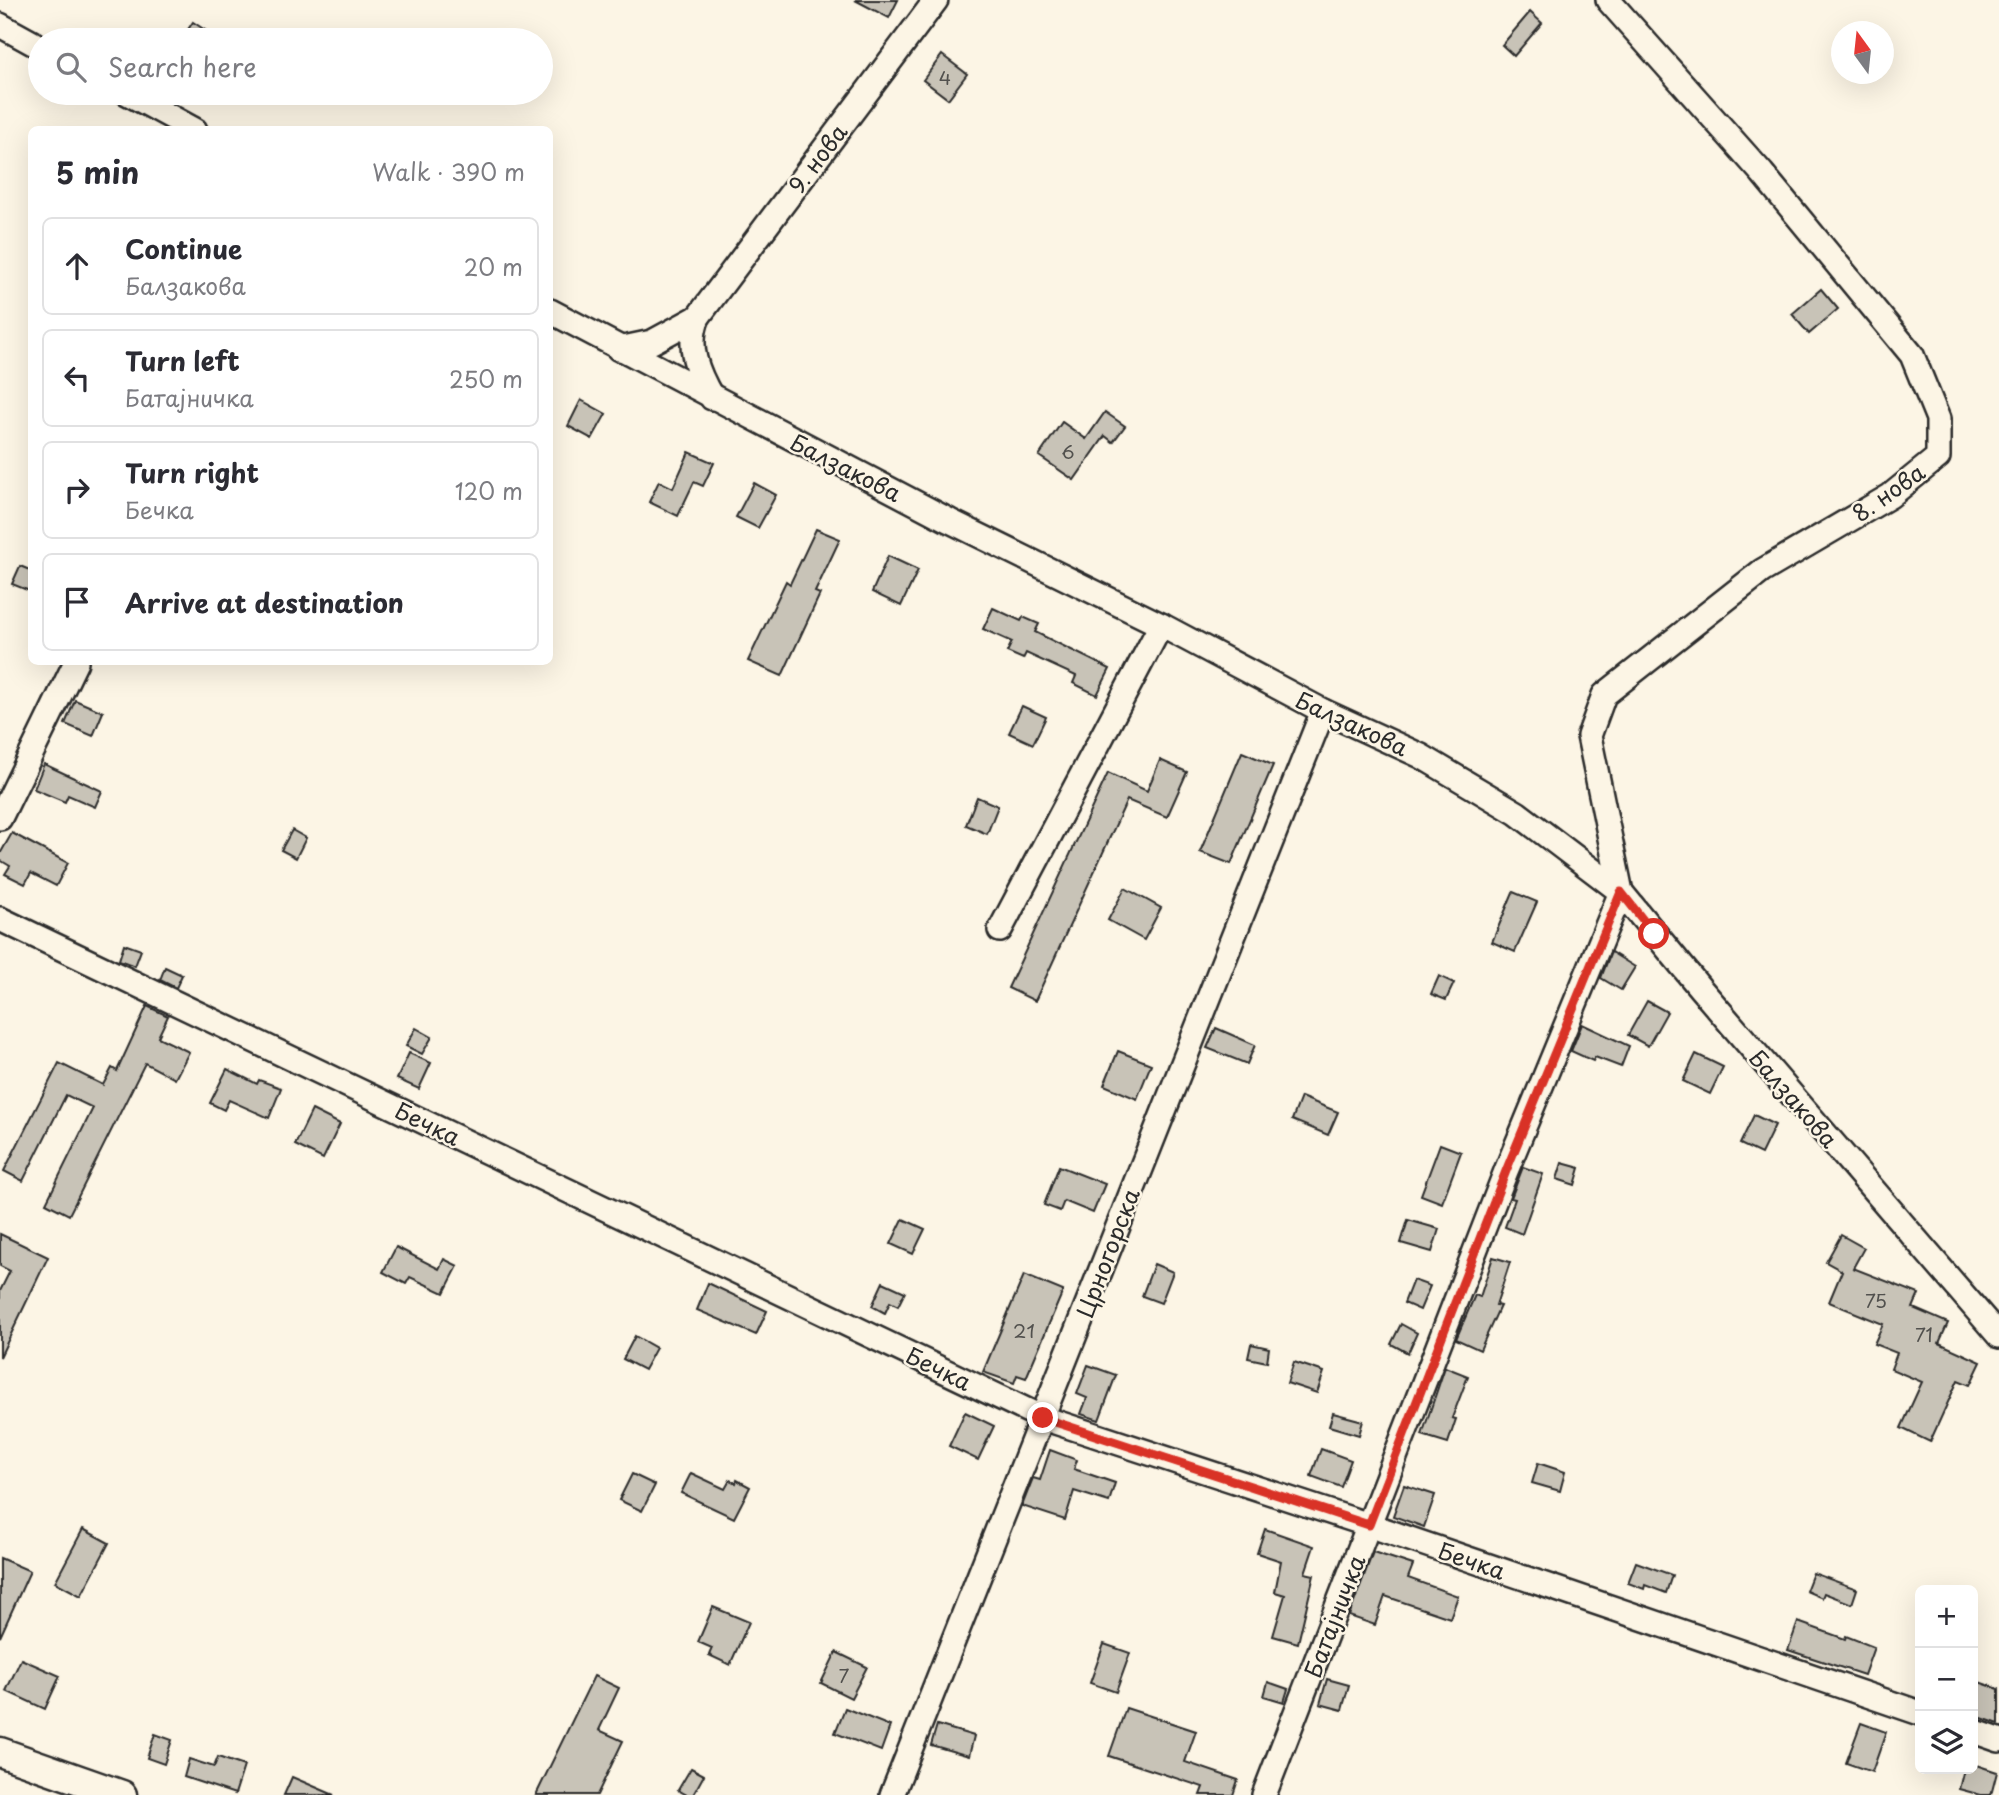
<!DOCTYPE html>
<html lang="en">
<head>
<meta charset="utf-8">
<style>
	body { margin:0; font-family:"Playpen Sans",sans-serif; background:#f2f2f3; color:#2b2b33 }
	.controls { position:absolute; right:21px; bottom:21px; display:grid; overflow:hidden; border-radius:10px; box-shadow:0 7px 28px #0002 }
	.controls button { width:63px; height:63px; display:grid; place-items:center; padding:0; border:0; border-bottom:2px solid #e1e1e2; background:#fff; color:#2b2b33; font:35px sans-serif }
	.compass { position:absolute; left:1831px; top:21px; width:63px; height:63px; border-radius:50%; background:#fff; box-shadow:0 7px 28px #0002; rotate:345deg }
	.stop { position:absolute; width:21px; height:21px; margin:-16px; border:5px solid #d93025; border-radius:50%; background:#fff }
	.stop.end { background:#d93025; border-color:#fff; box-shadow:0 2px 7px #0008 }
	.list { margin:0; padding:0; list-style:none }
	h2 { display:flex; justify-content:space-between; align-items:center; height:91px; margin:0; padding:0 28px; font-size:30px }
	h2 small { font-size:23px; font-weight:400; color:#7c7c81 }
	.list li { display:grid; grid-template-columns:46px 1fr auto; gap:21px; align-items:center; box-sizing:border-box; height:98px; margin:0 14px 14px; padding:0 14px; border:2px solid #e1e1e2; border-radius:10px }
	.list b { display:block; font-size:26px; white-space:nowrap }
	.list p { margin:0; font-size:23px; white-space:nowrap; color:#7c7c81 }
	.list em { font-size:23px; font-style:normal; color:#7c7c81 }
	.icon { flex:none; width:38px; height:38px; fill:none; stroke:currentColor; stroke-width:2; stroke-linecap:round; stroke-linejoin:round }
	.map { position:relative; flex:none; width:1999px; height:1795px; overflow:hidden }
	.search { position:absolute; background:#fff; box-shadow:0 7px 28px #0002; left:28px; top:28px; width:525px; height:77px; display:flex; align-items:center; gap:18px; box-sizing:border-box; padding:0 24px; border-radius:38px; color:#7c7c81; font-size:26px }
	.panel { position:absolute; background:#fff; box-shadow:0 7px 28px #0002; left:28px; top:126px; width:525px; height:539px; border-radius:10px }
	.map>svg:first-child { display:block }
</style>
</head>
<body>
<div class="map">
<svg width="1999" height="1795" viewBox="0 0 1999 1795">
	<rect width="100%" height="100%" fill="#fcf5e5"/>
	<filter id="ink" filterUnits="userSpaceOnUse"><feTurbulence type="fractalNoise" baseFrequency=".0143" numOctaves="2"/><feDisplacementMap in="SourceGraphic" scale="14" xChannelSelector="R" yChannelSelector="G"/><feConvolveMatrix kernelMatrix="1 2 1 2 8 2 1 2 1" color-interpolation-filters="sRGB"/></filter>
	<g filter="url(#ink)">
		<g fill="#c8c3b7" stroke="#2b2b2b" stroke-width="2">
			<polygon points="855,0 898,0 889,18"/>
			<polygon points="1530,12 1542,23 1514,56 1502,45"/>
			<polygon points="193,22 220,40 181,40"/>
			<polygon points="942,55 967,74 948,99 923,80"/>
			<polygon points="1821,289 1838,309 1809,334 1792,314"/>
			<polygon points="581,400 606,414 592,439 568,426"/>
			<polygon points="1105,412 1125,426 1113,442 1105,436 1074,480 1039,456 1062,422 1086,439"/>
			<polygon points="689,452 714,463 703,486 694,482 678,516 649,502 659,481 673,488"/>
			<polygon points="754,483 776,495 758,528 736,517"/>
			<polygon points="816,529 840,539 815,592 820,594 782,676 748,661 786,581 790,584"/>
			<polygon points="888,556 918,570 901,606 872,592"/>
			<polygon points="20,566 32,571 32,592 12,584"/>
			<polygon points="993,608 1021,621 1023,617 1039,624 1035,632 1110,669 1097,695 1073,683 1076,676 1026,653 1023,659 1007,652 1012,642 983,629"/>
			<polygon points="75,700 103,712 93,736 65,724"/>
			<polygon points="1022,706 1046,717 1033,744 1009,733"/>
			<polygon points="1242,752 1273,765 1231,864 1200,852"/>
			<polygon points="1160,760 1187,772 1167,817 1127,800 1035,1001 1008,988 1108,773 1147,791"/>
			<polygon points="44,764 102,791 95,807 68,795 65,802 34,789"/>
			<polygon points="977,797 998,806 987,834 966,825"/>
			<polygon points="292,830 306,838 296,858 281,850"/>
			<polygon points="12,833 68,863 56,886 31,873 25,884 5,874 10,866 0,860 0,854"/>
			<polygon points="1125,888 1161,908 1144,940 1108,920"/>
			<polygon points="1513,892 1537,902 1515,952 1492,942"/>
			<polygon points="124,944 141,950 135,966 119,960"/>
			<polygon points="1611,952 1635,967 1621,990 1601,978"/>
			<polygon points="165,967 182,975 176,988 160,980"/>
			<polygon points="1439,976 1454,983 1446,1000 1431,994"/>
			<polygon points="1647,1001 1667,1012 1648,1046 1628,1035"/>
			<polygon points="147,1006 168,1016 158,1037 189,1052 175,1079 145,1063 69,1215 46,1203 93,1108 66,1095 23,1181 4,1171 59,1063 103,1085 112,1068 117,1071"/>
			<polygon points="1582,1024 1629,1046 1621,1067 1595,1057 1593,1061 1571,1051"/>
			<polygon points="416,1028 432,1037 422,1054 406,1046"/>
			<polygon points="1216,1028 1255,1045 1247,1064 1207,1048"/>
			<polygon points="1118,1051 1151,1064 1137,1099 1104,1085"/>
			<polygon points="409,1053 431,1063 419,1089 397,1079"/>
			<polygon points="1696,1054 1723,1067 1710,1094 1683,1081"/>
			<polygon points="227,1069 257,1084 259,1080 281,1088 269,1118 229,1100 224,1110 210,1103"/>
			<polygon points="1301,1097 1338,1112 1328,1135 1292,1120"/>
			<polygon points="312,1110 340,1124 323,1159 295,1145"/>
			<polygon points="1754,1115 1775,1125 1761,1154 1740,1144"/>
			<polygon points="1440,1144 1461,1152 1442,1203 1421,1195"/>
			<polygon points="1562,1163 1580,1168 1575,1185 1557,1179"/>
			<polygon points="1059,1166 1105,1184 1093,1213 1064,1201 1060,1211 1044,1205"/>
			<polygon points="1523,1167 1543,1174 1522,1234 1505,1227 1515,1199 1511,1198"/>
			<polygon points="903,1219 925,1229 913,1254 891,1244"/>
			<polygon points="1408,1220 1439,1229 1432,1252 1401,1243"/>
			<polygon points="0,1234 48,1257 0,1357 0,1291 10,1271 0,1266"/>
			<polygon points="1841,1235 1864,1248 1853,1268 1919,1294 1913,1308 1948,1323 1939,1343 1981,1362 1970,1385 1958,1380 1930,1442 1901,1428 1922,1382 1891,1369 1897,1353 1874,1344 1883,1324 1829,1302 1842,1271 1826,1262"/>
			<polygon points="396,1247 439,1269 444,1259 458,1266 444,1293 410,1277 406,1284 383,1272"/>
			<polygon points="1493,1257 1510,1262 1496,1305 1500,1306 1480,1350 1456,1339 1475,1295 1480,1297"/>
			<polygon points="1154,1264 1173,1272 1161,1303 1142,1296"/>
			<polygon points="1024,1275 1063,1291 1026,1378 1017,1375 1014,1383 983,1372"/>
			<polygon points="1413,1280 1430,1286 1420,1310 1404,1303"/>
			<polygon points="883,1282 905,1292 898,1306 890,1302 885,1313 872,1306"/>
			<polygon points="708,1283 767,1311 756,1335 697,1310"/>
			<polygon points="1401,1324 1417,1333 1408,1353 1391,1344"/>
			<polygon points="635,1336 656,1348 644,1370 623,1359"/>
			<polygon points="1251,1344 1269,1348 1267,1362 1248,1358"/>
			<polygon points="1294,1362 1324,1372 1317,1393 1287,1383"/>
			<polygon points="1088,1365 1116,1375 1099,1420 1081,1414 1087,1398 1077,1394"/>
			<polygon points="1445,1367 1468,1376 1452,1418 1456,1419 1448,1443 1422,1435"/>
			<polygon points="965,1412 994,1426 978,1460 949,1446"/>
			<polygon points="1333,1413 1363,1421 1359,1435 1329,1426"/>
			<polygon points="1321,1449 1351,1460 1341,1487 1311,1476"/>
			<polygon points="1050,1450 1077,1460 1074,1469 1115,1483 1109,1502 1074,1491 1065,1520 1022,1506 1033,1478 1040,1480"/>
			<polygon points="1538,1463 1565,1472 1560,1491 1532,1483"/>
			<polygon points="691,1473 725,1489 730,1480 736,1483 737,1480 750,1487 734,1518 681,1493"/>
			<polygon points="632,1474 655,1485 642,1511 619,1500"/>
			<polygon points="1404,1485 1435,1495 1424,1527 1393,1516"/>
			<polygon points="83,1529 109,1543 81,1596 55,1582"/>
			<polygon points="1265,1529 1314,1546 1305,1573 1314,1575 1298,1643 1273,1636 1285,1595 1275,1592 1281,1561 1257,1553"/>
			<polygon points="1373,1552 1413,1565 1408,1578 1458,1596 1450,1618 1385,1596 1375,1625 1349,1616"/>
			<polygon points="0,1558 30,1571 0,1637"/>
			<polygon points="1636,1562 1672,1575 1666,1593 1645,1585 1644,1589 1628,1583"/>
			<polygon points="1813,1573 1857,1589 1852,1604 1824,1593 1822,1598 1806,1591"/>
			<polygon points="713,1607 749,1622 730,1665 709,1655 712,1648 698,1642"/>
			<polygon points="1798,1622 1845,1639 1846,1636 1874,1647 1864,1675 1788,1650"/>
			<polygon points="1104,1644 1130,1653 1116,1692 1090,1683"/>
			<polygon points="836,1652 867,1667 851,1698 821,1683"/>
			<polygon points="21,1659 60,1676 45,1709 6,1691"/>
			<polygon points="594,1676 619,1688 599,1730 623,1741 597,1795 536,1795"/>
			<polygon points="1327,1679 1349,1685 1342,1710 1320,1704"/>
			<polygon points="1973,1680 1999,1689 1999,1724 1973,1715"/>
			<polygon points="1268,1682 1288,1689 1284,1702 1264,1696"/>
			<polygon points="845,1708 890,1726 881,1751 835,1733"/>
			<polygon points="1126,1708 1196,1731 1185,1762 1238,1780 1233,1795 1200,1795 1203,1787 1109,1756"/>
			<polygon points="1861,1723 1886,1732 1872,1772 1846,1763"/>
			<polygon points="937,1725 974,1736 969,1756 931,1745"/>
			<polygon points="155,1734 172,1740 164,1764 147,1758"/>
			<polygon points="218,1757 244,1766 235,1794 184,1777 189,1759 214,1767"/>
			<polygon points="1973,1764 1997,1772 1991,1795 1981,1795 1959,1789 1964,1769 1973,1769"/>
			<polygon points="691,1768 704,1775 693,1795 687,1795 678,1790"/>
			<polygon points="292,1777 334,1795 284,1795"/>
		</g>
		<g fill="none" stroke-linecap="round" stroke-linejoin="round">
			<g stroke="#2b2b2b" stroke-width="28">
				<g id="minor">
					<polyline points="0,25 40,47"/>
					<polyline points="127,93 195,130"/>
					<polyline points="550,311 950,521 1161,625 1323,711 1421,756 1517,813 1621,892 1700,988 1999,1336"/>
					<polyline points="619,349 652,342 698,317"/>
					<path d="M712,398C697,372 686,346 698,317L936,0"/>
					<polyline points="0,818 76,662"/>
					<polyline points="0,919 1043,1418 1369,1525 1920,1713"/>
					<polyline points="1000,930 1161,625"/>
					<polyline points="1973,1731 1999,1740"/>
					<polyline points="892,1795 1323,711"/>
					<polyline points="1264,1795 1506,1171 1621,892 1589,736 1604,695 1762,571 1890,496 1938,457 1938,419 1912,355 1762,173 1608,0"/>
				</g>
			</g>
			<g stroke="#2b2b2b" stroke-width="33">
				<polyline id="major" points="0,1752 122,1795"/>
			</g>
			<use href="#minor" stroke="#fcf5e5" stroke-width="23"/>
			<use href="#major" stroke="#fcf5e5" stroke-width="28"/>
		</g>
	</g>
	<g fill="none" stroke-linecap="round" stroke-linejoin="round" filter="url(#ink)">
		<polyline stroke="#d93025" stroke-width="9" points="1043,1418 1369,1525 1506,1171 1621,892 1654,934"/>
	</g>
	<g text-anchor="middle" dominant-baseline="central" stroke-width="5" stroke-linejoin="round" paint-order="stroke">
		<g font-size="19" fill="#52514e">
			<text x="945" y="77">4</text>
			<text x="1068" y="451">6</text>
			<text x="1876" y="1300">75</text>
			<text x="1024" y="1330">21</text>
			<text x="1924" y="1334">71</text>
			<text x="844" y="1675">7</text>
		</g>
		<g font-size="23" fill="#2b2b2b" stroke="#fcf5e5">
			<text transform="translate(817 158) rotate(-53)">9. нова</text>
			<text transform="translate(846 467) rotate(27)">Балзакова</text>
			<text transform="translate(1888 492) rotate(-35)">8. нова</text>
			<text transform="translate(1352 723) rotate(25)">Балзакова</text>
			<text transform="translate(1794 1098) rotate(49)">Балзакова</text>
			<text transform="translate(428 1123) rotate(26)">Бечка</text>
			<text transform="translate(1107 1253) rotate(-69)">Црногорска</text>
			<text transform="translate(939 1368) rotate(26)">Бечка</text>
			<text transform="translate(1472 1560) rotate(19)">Бечка</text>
			<text transform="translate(1334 1616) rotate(-69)">Батајничка</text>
		</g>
	</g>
</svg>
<div class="controls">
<button>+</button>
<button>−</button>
<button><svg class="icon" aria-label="layers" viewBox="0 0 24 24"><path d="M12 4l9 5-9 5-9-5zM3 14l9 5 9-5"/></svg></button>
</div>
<svg class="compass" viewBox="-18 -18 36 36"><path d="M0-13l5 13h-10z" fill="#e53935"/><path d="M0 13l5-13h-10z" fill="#7c7c81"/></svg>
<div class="stop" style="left:1654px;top:934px"></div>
<div class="stop end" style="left:1043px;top:1418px"></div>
<div class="search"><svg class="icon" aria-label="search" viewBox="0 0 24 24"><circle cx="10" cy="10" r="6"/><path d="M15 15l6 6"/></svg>Search here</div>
<section class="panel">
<h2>5 min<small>Walk · 390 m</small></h2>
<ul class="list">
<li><svg class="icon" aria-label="ahead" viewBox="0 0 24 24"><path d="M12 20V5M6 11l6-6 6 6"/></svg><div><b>Continue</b><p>Балзакова</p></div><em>20 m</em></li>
<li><svg class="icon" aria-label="left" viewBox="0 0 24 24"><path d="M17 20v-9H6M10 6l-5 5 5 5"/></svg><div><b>Turn left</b><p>Батајничка</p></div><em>250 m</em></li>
<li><svg class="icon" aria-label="right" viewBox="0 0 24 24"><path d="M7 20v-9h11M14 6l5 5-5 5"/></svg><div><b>Turn right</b><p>Бечка</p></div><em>120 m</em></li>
<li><svg class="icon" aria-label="arrive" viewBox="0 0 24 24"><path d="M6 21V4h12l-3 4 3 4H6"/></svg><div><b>Arrive at destination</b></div></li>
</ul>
</section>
</div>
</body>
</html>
